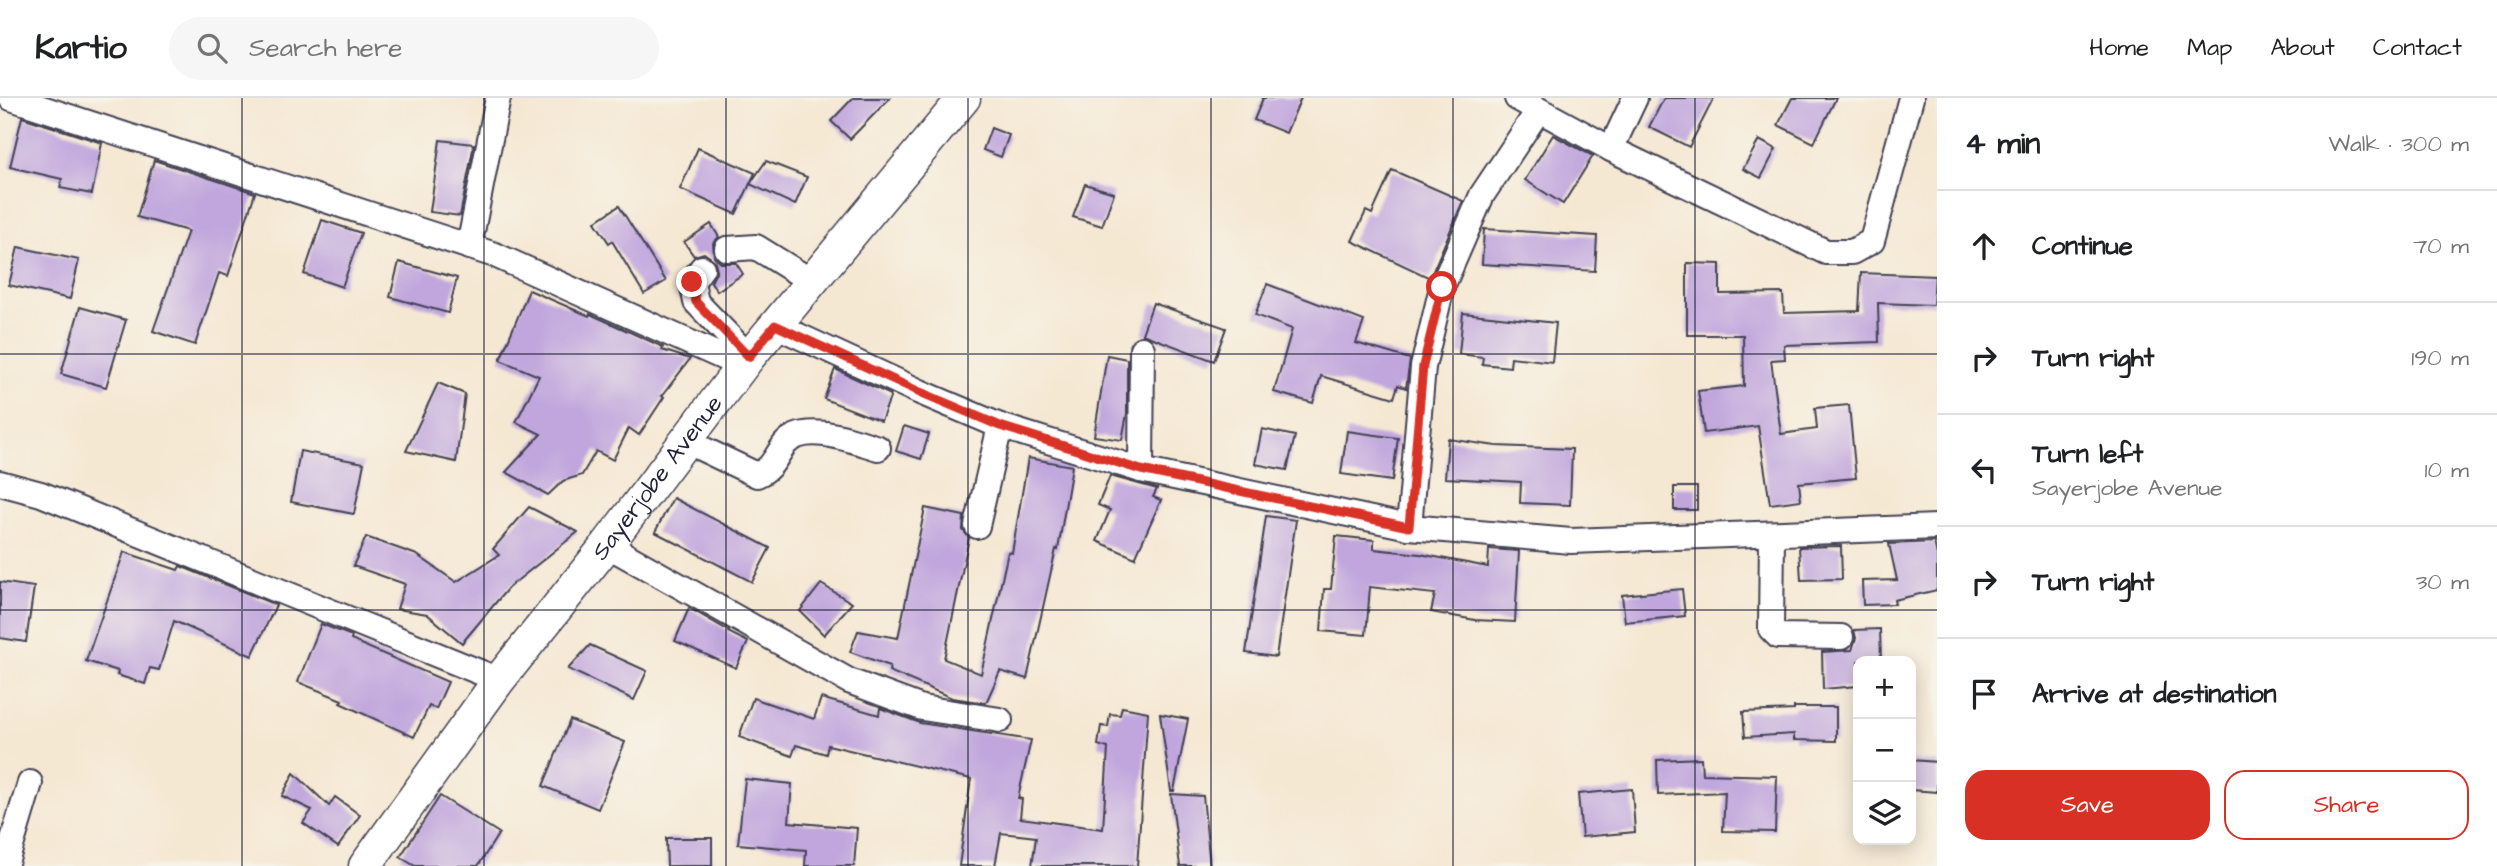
<!DOCTYPE html>
<html lang="en">
<head>
<meta charset="utf-8">
<style>
	body { margin:0; font-family:"Architects Daughter",sans-serif; background:#f6f6f6; color:#202124 }
	.controls { position:absolute; right:21px; bottom:21px; display:grid; overflow:hidden; border-radius:14px; box-shadow:0 4px 18px #0003 }
	.controls button { width:63px; height:63px; display:grid; place-items:center; padding:0; border:0; border-bottom:2px solid #e0e0e0; background:#fff; color:#202124; font:35px sans-serif }
	.stop { position:absolute; width:21px; height:21px; margin:-16px; border:5px solid #d93025; border-radius:50%; background:#fff }
	.stop.end { background:#d93025; border-color:#fff; box-shadow:0 2px 7px #0008 }
	.list { margin:0; padding:0; list-style:none }
	h2 { display:flex; justify-content:space-between; align-items:center; height:91px; margin:0; padding:0 28px; font-size:30px }
	h2 small { font-size:23px; font-weight:400; color:#757577 }
	.list li { display:grid; grid-template-columns:46px 1fr auto; gap:21px; align-items:center; box-sizing:border-box; height:112px; padding:0 28px; border-top:2px solid #e0e0e0 }
	.list b { display:block; font-size:26px; white-space:nowrap }
	.list p { margin:0; font-size:23px; white-space:nowrap; color:#757577 }
	.list em { font-size:23px; font-style:normal; color:#757577 }
	.actions { display:flex; gap:14px; padding:21px 28px }
	.actions a { flex:1; padding:16px 0; border:2px solid #d93025; border-radius:21px; text-align:center; font-size:24px; color:#d93025 }
	.actions .main { background:#d93025; color:#fff }
	.icon { flex:none; width:38px; height:38px; fill:none; stroke:currentColor; stroke-width:2; stroke-linecap:round; stroke-linejoin:round }
	.map { position:relative; flex:none; width:1937px; height:768px; overflow:hidden }
	header { display:flex; align-items:center; gap:42px; box-sizing:border-box; height:98px; padding:0 35px; background:#fff; border-bottom:2px solid #e0e0e0 }
	header strong { font-size:33px }
	nav { display:flex; gap:38px; margin-inline-start:auto; font-size:24px }
	.search { width:490px; height:63px; background:#f6f6f6; display:flex; align-items:center; gap:18px; box-sizing:border-box; padding:0 24px; border-radius:38px; color:#757577; font-size:26px }
	main { display:flex }
	aside { flex:1; background:#fff }
	.map>svg:first-child { display:block }
</style>
</head>
<body>
<header>
<strong>Kartio</strong>
<div class="search"><svg class="icon" aria-label="search" viewBox="0 0 24 24"><circle cx="10" cy="10" r="6"/><path d="M15 15l6 6"/></svg>Search here</div>
<nav><a>Home</a><a>Map</a><a>About</a><a>Contact</a></nav>
</header>
<main>
<div class="map">
<svg width="1937" height="768" viewBox="0 0 1937 768">
	<rect width="100%" height="100%" fill="#f7f3e8"/>
	<filter id="ink" filterUnits="userSpaceOnUse"><feTurbulence type="fractalNoise" baseFrequency=".0143" numOctaves="2"/><feDisplacementMap in="SourceGraphic" scale="14" xChannelSelector="R" yChannelSelector="G"/><feConvolveMatrix kernelMatrix="1 2 1 2 8 2 1 2 1" color-interpolation-filters="sRGB"/></filter>
	<filter id="wash" filterUnits="userSpaceOnUse"><feTurbulence type="fractalNoise" baseFrequency=".00686" numOctaves="4" result="noise"/><feDisplacementMap in="SourceGraphic" scale="28" xChannelSelector="R" yChannelSelector="G"/><feGaussianBlur stdDeviation="1.57" result="paint"/><feColorMatrix in="noise" values="0 0 0 0 0 0 0 0 0 0 0 0 0 0 0 0 0 1.4 0 .05"/><feComposite in="paint" operator="in"/></filter>
	<g filter="url(#wash)">
		<rect width="100%" height="100%" fill="#f5e8d3"/>
		<g id="blocks">
			<g fill="#c0a6dd">
				<polygon points="853,0 890,0 850,41 831,23"/>
				<polygon points="1263,0 1301,0 1286,35 1254,22"/>
				<polygon points="1664,0 1714,0 1689,49 1649,29"/>
				<polygon points="1792,0 1836,0 1814,45 1778,27"/>
				<polygon points="22,19 102,45 92,96 60,90 62,81 10,69"/>
				<polygon points="991,30 1009,37 1001,59 983,52"/>
				<polygon points="1553,37 1593,58 1563,106 1525,82"/>
				<polygon points="440,42 474,46 460,118 430,114"/>
				<polygon points="1759,42 1776,51 1761,80 1743,71"/>
				<polygon points="698,50 755,75 736,116 680,91"/>
				<polygon points="154,62 255,95 228,178 219,175 195,247 153,233 188,133 137,119"/>
				<polygon points="766,63 807,79 795,107 750,86"/>
				<polygon points="1392,72 1463,103 1430,180 1352,143 1366,113 1372,116"/>
				<polygon points="1085,86 1114,95 1102,128 1073,119"/>
				<polygon points="619,108 666,183 644,196 612,143 609,145 595,124"/>
				<polygon points="322,122 361,135 342,189 304,176"/>
				<polygon points="711,126 719,139 713,145 714,159 721,165 736,165 743,176 717,193 711,184 717,172 715,163 704,155 694,158 684,144"/>
				<polygon points="1484,131 1597,138 1595,173 1482,166"/>
				<polygon points="18,149 79,162 70,201 9,187"/>
				<polygon points="399,164 457,180 448,215 390,199"/>
				<polygon points="1687,165 1720,166 1720,196 1783,195 1784,215 1859,213 1861,175 1935,178 1933,207 1878,205 1879,244 1784,247 1785,261 1771,262 1781,336 1817,331 1815,310 1849,307 1856,380 1799,385 1801,402 1770,406 1758,328 1704,335 1698,293 1744,288 1743,237 1687,237"/>
				<polygon points="1267,186 1364,223 1356,245 1410,261 1406,290 1398,287 1394,300 1321,278 1313,305 1274,294 1292,231 1255,217"/>
				<polygon points="529,192 589,218 590,216 663,249 662,252 690,261 662,298 664,299 639,337 629,330 613,362 596,353 582,377 563,383 548,397 506,374 541,336 516,324 539,278 500,262"/>
				<polygon points="1153,205 1226,230 1214,263 1142,236"/>
				<polygon points="80,209 126,222 106,289 61,276"/>
				<polygon points="1463,215 1556,225 1552,264 1511,259 1510,269 1482,266 1483,259 1459,256"/>
				<polygon points="1107,257 1127,261 1127,316 1122,342 1094,338"/>
				<polygon points="835,271 891,297 881,323 824,301"/>
				<polygon points="438,285 465,296 456,364 406,353"/>
				<polygon points="904,328 929,336 921,361 896,353"/>
				<polygon points="1262,331 1295,338 1287,372 1255,366"/>
				<polygon points="1347,333 1398,340 1392,383 1341,376"/>
				<polygon points="1448,341 1496,348 1572,351 1570,407 1520,405 1521,384 1445,380"/>
				<polygon points="300,353 364,365 354,416 291,404"/>
				<polygon points="1028,360 1072,368 1058,452 1056,451 1027,581 1000,573 986,605 952,600 889,573 890,568 850,554 858,533 898,540 925,410 964,418 963,432 969,440 944,561 981,576 1008,454 1012,455"/>
				<polygon points="1110,378 1157,391 1153,399 1161,402 1135,460 1097,443 1110,412 1098,407"/>
				<rect x="1674" y="389" width="23" height="23"/>
				<polygon points="673,400 770,450 752,484 655,434"/>
				<polygon points="529,409 578,434 508,490 462,545 427,516 397,511 405,486 353,468 366,439 417,457 456,484 499,457 493,451"/>
				<polygon points="1266,418 1296,422 1276,559 1246,555"/>
				<polygon points="1336,438 1374,442 1374,451 1420,456 1488,469 1489,451 1519,453 1515,524 1475,522 1431,514 1435,496 1370,489 1366,537 1321,533 1324,491 1331,491"/>
				<polygon points="1934,444 1937,457 1937,492 1894,502 1895,506 1863,507 1862,483 1897,482 1889,446"/>
				<polygon points="1841,448 1842,481 1801,482 1799,449"/>
				<polygon points="124,454 178,472 180,468 276,507 252,558 174,523 159,572 150,570 145,586 117,577 118,573 86,563"/>
				<polygon points="0,484 34,489 26,544 0,540"/>
				<polygon points="821,486 852,505 824,537 800,513"/>
				<polygon points="1682,491 1685,518 1625,524 1622,497"/>
				<polygon points="689,510 729,533 728,534 748,544 736,570 675,543"/>
				<polygon points="321,526 352,538 351,542 448,584 436,611 429,608 414,639 340,605 342,602 298,584"/>
				<polygon points="1880,531 1881,563 1858,563 1858,588 1823,591 1822,554 1852,552 1856,540 1854,532"/>
				<polygon points="590,547 647,573 634,602 568,571"/>
				<polygon points="753,600 814,621 821,600 879,617 880,610 920,625 1031,642 1018,700 1022,701 1020,720 1103,731 1108,650 1098,647 1101,628 1108,629 1110,616 1120,617 1122,609 1148,614 1137,768 1032,768 1036,739 1001,735 995,768 959,768 971,681 828,647 826,656 796,647 792,658 739,639"/>
				<polygon points="1794,609 1836,609 1836,643 1794,642 1794,636 1745,639 1743,614 1794,612"/>
				<polygon points="1160,616 1188,621 1174,693 1171,693"/>
				<polygon points="570,622 625,644 598,711 543,688"/>
				<polygon points="1701,660 1702,676 1777,678 1775,734 1723,733 1725,694 1658,697 1657,662"/>
				<polygon points="1911,662 1937,664 1937,694 1911,692"/>
				<polygon points="294,675 329,708 335,699 360,717 338,749 303,725 312,712 282,698"/>
				<polygon points="745,681 792,686 789,724 857,730 854,768 805,768 806,752 738,746"/>
				<polygon points="1632,691 1635,734 1582,739 1578,696"/>
				<polygon points="1171,696 1203,698 1210,768 1180,768"/>
				<polygon points="440,698 499,735 478,768 415,768 400,759"/>
				<polygon points="666,740 712,740 712,768 667,768"/>
			</g>
		</g>
	</g>
	<g filter="url(#ink)">
		<use href="#blocks" fill-opacity="0" stroke="#424052" stroke-width="2"/>
		<g fill="none" stroke-linecap="round" stroke-linejoin="round">
			<g stroke="#424052" stroke-width="28">
				<g id="minor">
					<polyline points="11,0 495,157 742,268"/>
					<polyline points="1517,0 1611,51 1826,154 1852,154 1872,143 1911,0"/>
					<polyline points="1611,51 1635,0"/>
					<polyline points="469,149 498,0"/>
					<polyline points="727,151 756,149 811,183"/>
					<polyline points="702,170 692,184 696,204 749,259"/>
					<polyline points="775,227 920,294 1000,328 1141,372 1409,429 1571,443 1937,429"/>
					<path d="M686,343L757,377C773,370 775,359 785,346C805,323 854,343 878,350"/>
					<polyline points="1141,372 1142,251"/>
					<polyline points="0,385 41,396 499,582"/>
					<polyline points="977,428 1000,328"/>
					<polyline points="1409,429 1423,269 1442,189 1482,97 1538,13"/>
					<polyline points="1772,437 1771,531 1778,538 1841,539"/>
					<polyline points="607,447 849,583 922,610 1000,622"/>
					<polyline points="5,768 30,685"/>
				</g>
			</g>
			<g stroke="#424052" stroke-width="35">
				<g id="major">
					<path id="s1" d="M365,768L499,582L607,447L749,259L964,0"/>
				</g>
			</g>
			<use href="#minor" stroke="#fff" stroke-width="24"/>
			<use href="#major" stroke="#fff" stroke-width="32"/>
		</g>
	</g>
	<g fill="none" stroke-linecap="round" stroke-linejoin="round" filter="url(#ink)">
		<polyline stroke="#d93025" stroke-width="9" points="692,184 696,204 749,259 775,227 920,294 1000,328 1141,372 1409,429 1423,268 1442,189"/>
	</g>
	<path fill="none" stroke="#22223b" stroke-width="2" stroke-opacity="0.55" d="M242,0V768M484,0V768M726,0V768M968,0V768M1211,0V768M1453,0V768M1695,0V768M0,256H1937M0,512H1937"/>
	<g text-anchor="middle" dominant-baseline="central" stroke-width="5" stroke-linejoin="round" paint-order="stroke">
		<g font-size="24" fill="#22223b" stroke="#f7f3e8">
			<text stroke="none"><textPath href="#s1" startOffset="486">Sayerjobe Avenue</textPath></text>
		</g>
	</g>
</svg>
<div class="controls">
<button>+</button>
<button>−</button>
<button><svg class="icon" aria-label="layers" viewBox="0 0 24 24"><path d="M12 4l9 5-9 5-9-5zM3 14l9 5 9-5"/></svg></button>
</div>
<div class="stop" style="left:1442px;top:189px"></div>
<div class="stop end" style="left:692px;top:184px"></div>
</div>
<aside>
<h2>4 min<small>Walk · 300 m</small></h2>
<ul class="list">
<li><svg class="icon" aria-label="ahead" viewBox="0 0 24 24"><path d="M12 20V5M6 11l6-6 6 6"/></svg><div><b>Continue</b></div><em>70 m</em></li>
<li><svg class="icon" aria-label="right" viewBox="0 0 24 24"><path d="M7 20v-9h11M14 6l5 5-5 5"/></svg><div><b>Turn right</b></div><em>190 m</em></li>
<li><svg class="icon" aria-label="left" viewBox="0 0 24 24"><path d="M17 20v-9H6M10 6l-5 5 5 5"/></svg><div><b>Turn left</b><p>Sayerjobe Avenue</p></div><em>10 m</em></li>
<li><svg class="icon" aria-label="right" viewBox="0 0 24 24"><path d="M7 20v-9h11M14 6l5 5-5 5"/></svg><div><b>Turn right</b></div><em>30 m</em></li>
<li><svg class="icon" aria-label="arrive" viewBox="0 0 24 24"><path d="M6 21V4h12l-3 4 3 4H6"/></svg><div><b>Arrive at destination</b></div></li>
</ul>
<div class="actions"><a class="main">Save</a><a>Share</a></div>
</aside>
</main>
</body>
</html>
